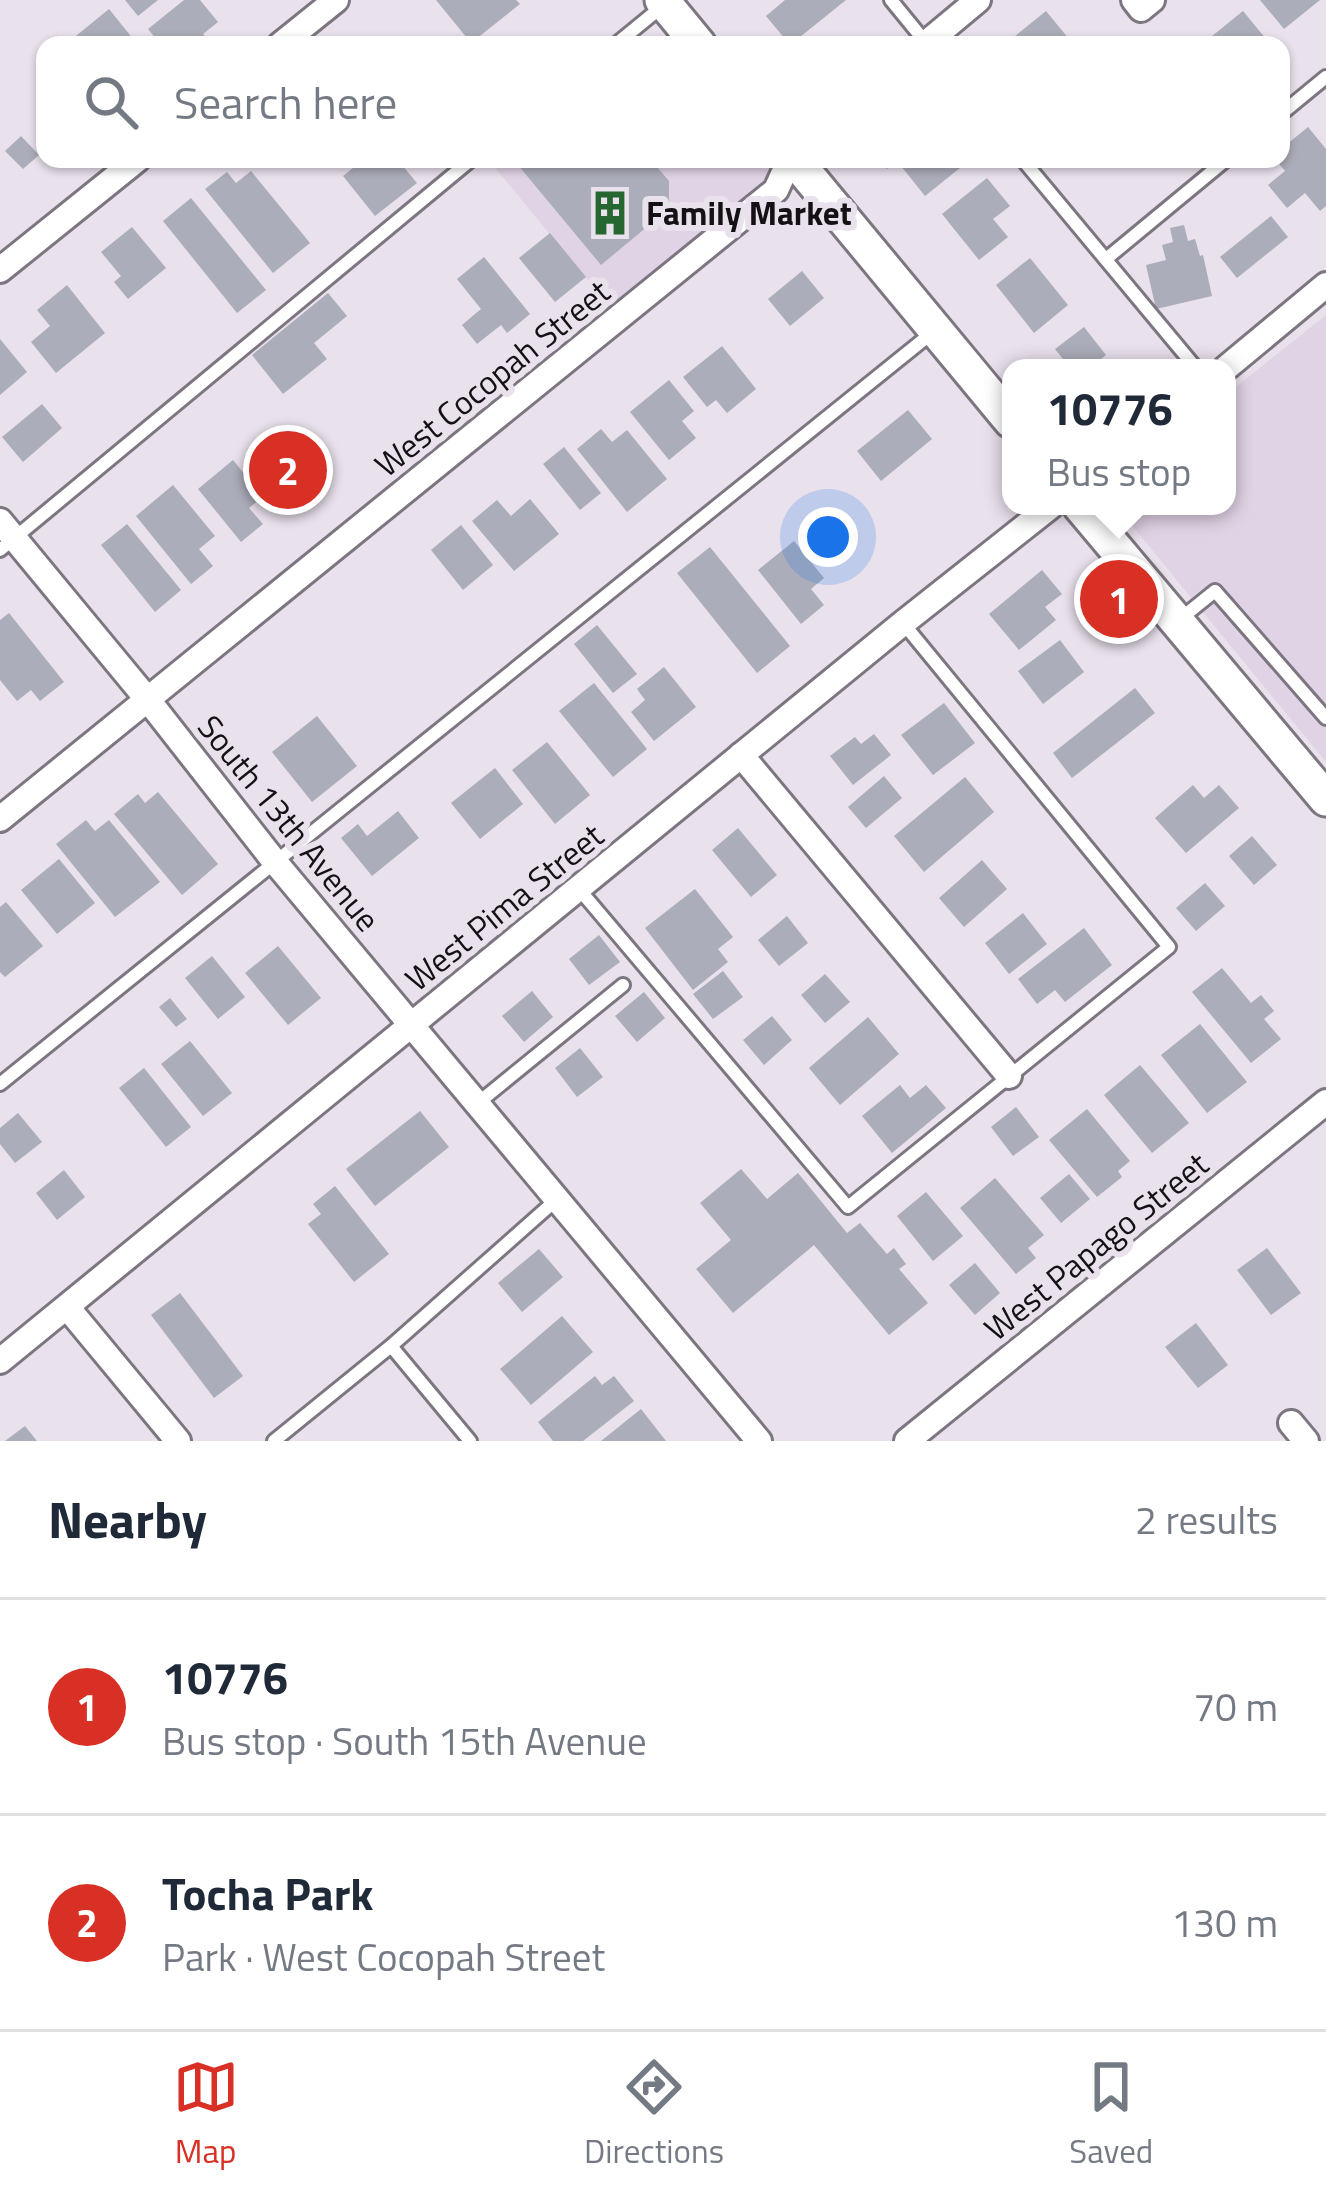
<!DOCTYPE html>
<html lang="en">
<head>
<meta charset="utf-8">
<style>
	body { margin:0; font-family:"Titillium Web",sans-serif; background:#f2f2f3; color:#1f2937 }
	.you { position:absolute; left:828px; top:537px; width:42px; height:42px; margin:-30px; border:9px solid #fff; border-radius:50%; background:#1a73e8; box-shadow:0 0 0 18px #1a73e833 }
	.badge { display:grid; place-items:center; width:78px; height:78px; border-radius:50%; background:#d93025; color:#fff; font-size:39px; font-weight:700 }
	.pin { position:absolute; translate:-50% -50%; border:6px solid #fff; box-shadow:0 3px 12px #0006 }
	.popup { position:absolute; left:1002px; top:359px; width:234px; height:156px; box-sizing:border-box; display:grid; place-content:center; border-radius:24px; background:#fff; filter:drop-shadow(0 3px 9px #0005); font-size:39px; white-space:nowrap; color:#747a83 }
	.popup b { font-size:45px; color:#1f2937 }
	.popup::after { content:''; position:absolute; left:50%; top:100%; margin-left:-24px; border:24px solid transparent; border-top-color:#fff }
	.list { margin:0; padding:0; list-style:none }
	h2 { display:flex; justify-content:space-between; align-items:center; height:156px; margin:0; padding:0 48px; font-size:51px }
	h2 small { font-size:39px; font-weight:400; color:#747a83 }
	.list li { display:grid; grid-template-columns:78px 1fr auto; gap:36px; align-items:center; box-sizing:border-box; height:216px; padding:0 48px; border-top:3px solid #e0e1e3 }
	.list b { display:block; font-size:45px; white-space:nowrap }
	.list p { margin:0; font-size:39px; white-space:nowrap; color:#747a83 }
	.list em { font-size:39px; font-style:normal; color:#747a83 }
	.icon { flex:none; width:66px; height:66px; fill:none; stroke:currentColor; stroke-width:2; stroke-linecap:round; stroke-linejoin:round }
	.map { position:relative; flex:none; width:1326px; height:1441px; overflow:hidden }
	.search { position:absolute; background:#fff; box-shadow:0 3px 9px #0004; left:36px; right:36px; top:36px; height:132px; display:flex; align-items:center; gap:30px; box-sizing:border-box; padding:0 42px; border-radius:24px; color:#747a83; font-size:45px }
	.sheet { height:588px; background:#fff }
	nav { display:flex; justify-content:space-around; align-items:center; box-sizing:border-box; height:168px; border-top:3px solid #e0e1e3; background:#fff; font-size:33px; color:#747a83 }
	nav a { display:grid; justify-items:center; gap:6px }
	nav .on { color:#d93025 }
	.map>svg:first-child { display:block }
</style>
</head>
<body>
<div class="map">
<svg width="1326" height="1441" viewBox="0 0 1326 1441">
	<rect width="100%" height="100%" fill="#e9e1ec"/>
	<g fill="#e0d3e5">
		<polygon points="488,159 779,159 763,190 613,311"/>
		<polygon points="1326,315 1326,762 1116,506 1227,506 1227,394"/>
	</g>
	<g fill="#acadba">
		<polygon points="125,0 158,0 138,16"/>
		<polygon points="184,0 200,0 218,22 203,34 212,45 161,45 148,29"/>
		<polygon points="436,0 516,0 520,4 471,43"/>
		<polygon points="785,0 846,0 790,45 766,16"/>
		<polygon points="1260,0 1320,0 1284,29"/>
		<polygon points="109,9 138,45 75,45 71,40"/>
		<polygon points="1046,11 1074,45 1004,45"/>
		<polygon points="1243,11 1271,45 1201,45"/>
		<polygon points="1308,127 1326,149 1326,206 1320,211 1305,193 1287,208 1268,185 1285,171 1275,159 1281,159 1281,149"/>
		<polygon points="21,136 39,155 23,169 5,151"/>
		<polygon points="364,159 397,159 417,183 375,216 343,176"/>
		<polygon points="513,159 650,159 669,181 669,205 660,216 601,265"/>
		<polygon points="879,159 952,159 960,168 925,196 897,161 887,169"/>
		<polygon points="251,171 310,243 273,273 205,189 227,172 236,183"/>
		<polygon points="987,178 1010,206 993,219 1008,237 979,260 942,214"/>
		<polygon points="191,198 266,290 237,313 163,221"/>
		<polygon points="1271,216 1288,237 1237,278 1220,257"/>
		<polygon points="1184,225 1188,241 1195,239 1200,256 1203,255 1212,296 1156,309 1146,265 1166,260 1162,245 1173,242 1170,228"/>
		<polygon points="132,227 166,268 128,299 114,282 121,276 101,252"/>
		<polygon points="550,233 586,277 555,302 519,258"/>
		<polygon points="484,257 530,314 507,333 501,325 477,344 462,325 481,309 457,279"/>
		<polygon points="1030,258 1068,305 1034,333 996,285"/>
		<polygon points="802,271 824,298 790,326 768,299"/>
		<polygon points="67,285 105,333 56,373 31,342 50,326 37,310"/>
		<polygon points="328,293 347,316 314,343 327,359 283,394 252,355"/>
		<polygon points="1084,327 1106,355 1101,359 1108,368 1070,368 1055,349"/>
		<polygon points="0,339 27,372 0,395"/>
		<polygon points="722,346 756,389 727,413 716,400 707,407 683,377"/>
		<polygon points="669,380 694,411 682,421 696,438 669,460 630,412"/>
		<polygon points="42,404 62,428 23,462 2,437"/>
		<polygon points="908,410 932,439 881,481 857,451"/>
		<polygon points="601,429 612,442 627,430 667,479 627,512 577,449"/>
		<polygon points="564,447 601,493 580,510 543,464"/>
		<polygon points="233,460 263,497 249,508 263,524 241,542 198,489"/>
		<polygon points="173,485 215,536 199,549 213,566 191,584 136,516"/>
		<polygon points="530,499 559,534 514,571 472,521 497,500 511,516"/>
		<polygon points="127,524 181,590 155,612 101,545"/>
		<polygon points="461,525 493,565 463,590 431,550"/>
		<polygon points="794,541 824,578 811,589 824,605 801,624 758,570"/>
		<polygon points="710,547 790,646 757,673 677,573"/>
		<polygon points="1042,570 1062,594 1045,607 1056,620 1019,650 989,614"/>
		<polygon points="9,613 64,682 40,701 31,690 17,701 0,680 0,620"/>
		<polygon points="597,625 637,674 613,693 574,644"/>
		<polygon points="1060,640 1084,672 1043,704 1018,671"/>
		<polygon points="664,667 696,707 654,741 631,712 645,700 637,689"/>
		<polygon points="594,683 647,749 613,777 559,711"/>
		<polygon points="1135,688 1155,713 1072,778 1053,753"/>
		<polygon points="944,703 975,743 933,775 901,735"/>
		<polygon points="317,716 357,766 312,802 272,752"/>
		<polygon points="874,734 891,755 853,785 830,756 855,737 861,744"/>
		<polygon points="547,742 590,795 555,824 512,770"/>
		<polygon points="495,768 523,804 480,839 451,803"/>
		<polygon points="884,776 902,798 866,828 848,807"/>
		<polygon points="965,777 994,812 924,872 894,836"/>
		<polygon points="1193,785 1204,798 1219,785 1239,808 1186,853 1155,818"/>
		<polygon points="158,792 218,864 182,895 114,814 138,794 145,803"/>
		<polygon points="398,811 419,838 372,876 341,838 358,824 367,836"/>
		<polygon points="86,820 95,831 109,820 160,882 115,917 56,844"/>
		<polygon points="738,828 777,875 751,897 712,850"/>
		<polygon points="1252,836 1277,865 1254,885 1229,856"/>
		<polygon points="59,859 95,903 57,934 21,890"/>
		<polygon points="982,860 1007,889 964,927 939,898"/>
		<polygon points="1205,883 1225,906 1196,931 1176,908"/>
		<polygon points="695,889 733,937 718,949 728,962 693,990 645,928"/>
		<polygon points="6,902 43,946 5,977 0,972 0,907"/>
		<polygon points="1023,913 1047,944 1009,974 985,943"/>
		<polygon points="787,916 808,943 779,966 758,940"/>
		<polygon points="1084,928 1112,965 1065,1002 1055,990 1037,1004 1018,979"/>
		<polygon points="599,935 620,962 589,985 569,959"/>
		<polygon points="278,946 321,998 288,1025 245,973"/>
		<polygon points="212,956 245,997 218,1019 185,978"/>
		<polygon points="1222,968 1251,1003 1261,995 1274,1011 1264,1019 1281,1039 1251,1063 1192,992"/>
		<polygon points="723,971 743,997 713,1019 693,994"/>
		<polygon points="825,974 850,1002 825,1023 801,995"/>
		<polygon points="532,991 553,1017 524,1042 502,1016"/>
		<polygon points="644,992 665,1018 637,1042 615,1016"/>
		<polygon points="170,998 187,1019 176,1027 159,1007"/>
		<polygon points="772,1016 792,1040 764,1065 743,1040"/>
		<polygon points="868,1017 899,1054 840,1105 809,1068"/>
		<polygon points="1200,1024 1247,1082 1207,1113 1161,1055"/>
		<polygon points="190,1041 232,1093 203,1116 161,1064"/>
		<polygon points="580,1048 603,1077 577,1097 555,1068"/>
		<polygon points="1140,1065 1189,1123 1152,1153 1104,1095"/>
		<polygon points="144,1068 191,1127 166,1147 119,1088"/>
		<polygon points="900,1085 910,1098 926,1085 946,1108 892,1153 862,1116"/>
		<polygon points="1016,1107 1039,1137 1013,1156 991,1127"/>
		<polygon points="1087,1109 1130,1161 1118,1171 1122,1177 1097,1197 1049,1140"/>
		<polygon points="420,1111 449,1147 375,1206 346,1169"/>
		<polygon points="18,1113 42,1142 15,1163 0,1144 0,1128"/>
		<polygon points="741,1169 767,1199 798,1173 847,1233 860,1223 887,1254 894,1248 906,1264 899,1269 928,1303 889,1335 814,1245 733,1313 696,1269 731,1240 700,1203"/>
		<polygon points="64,1170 85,1197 57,1220 36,1193"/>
		<polygon points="1069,1174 1090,1199 1061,1223 1040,1198"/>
		<polygon points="995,1178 1044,1235 1028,1248 1036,1258 1016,1274 960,1208"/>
		<polygon points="335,1186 389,1254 354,1282 308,1224 321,1214 313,1204"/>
		<polygon points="926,1192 963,1236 933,1261 897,1216"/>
		<polygon points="1267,1248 1301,1293 1271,1315 1237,1270"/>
		<polygon points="539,1249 563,1277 522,1312 498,1283"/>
		<polygon points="975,1263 1000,1293 975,1315 949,1285"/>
		<polygon points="180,1293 243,1376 214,1398 151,1315"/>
		<polygon points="562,1316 593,1352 531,1405 500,1369"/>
		<polygon points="1196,1323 1228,1365 1198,1388 1165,1347"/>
		<polygon points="595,1376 602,1385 614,1376 634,1401 583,1441 553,1441 538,1422"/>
		<polygon points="641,1409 666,1441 601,1441"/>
		<polygon points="25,1426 37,1441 5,1441"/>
	</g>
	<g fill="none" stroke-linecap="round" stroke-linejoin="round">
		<g stroke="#7d7580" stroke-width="18">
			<g id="service">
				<polyline points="891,0 927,44"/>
				<polyline points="615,45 665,4"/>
				<polyline points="1281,114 1326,77"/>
				<polyline points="1022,159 1196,368"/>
				<polyline points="1106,259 1227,159"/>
				<polyline points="0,550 472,159"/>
				<polyline points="1179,620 1215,591 1326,718"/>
				<polyline points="579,889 848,1207 1169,947 903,623"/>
				<polyline points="0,1084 933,332"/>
				<polyline points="478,1103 623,985"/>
				<polyline points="391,1346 470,1441"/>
				<polyline points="274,1441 391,1346 556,1200"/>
			</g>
		</g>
		<g stroke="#7d7580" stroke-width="30">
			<g id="minor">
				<polyline points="1134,0 1141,9 1152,0"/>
				<polyline points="280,45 336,0"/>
				<polyline points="924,45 978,0"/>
				<polyline points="0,270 138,159"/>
				<polyline points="1226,368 1326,285"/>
				<polyline points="0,521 148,700 275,862 759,1441"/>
				<polyline points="741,755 1009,1076"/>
				<polyline points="0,819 755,207 776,190 790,159"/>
				<polyline points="67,1307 178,1441"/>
				<polyline points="0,1361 903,623 1051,506"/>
				<polyline points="1291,1423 1306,1441"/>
				<polyline points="907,1441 1326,1102"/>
			</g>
		</g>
		<g stroke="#7d7580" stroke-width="39">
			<g id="secondary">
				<polyline points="662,0 699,45"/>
				<polyline points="794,159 1011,421"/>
				<polyline points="1080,506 1326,799"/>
			</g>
		</g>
		<use href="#service" stroke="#fff" stroke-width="12"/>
		<use href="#minor" stroke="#fff" stroke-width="24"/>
		<use href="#secondary" stroke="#fff" stroke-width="33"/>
	</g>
	<defs>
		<g id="building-bare" transform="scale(3.6)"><path d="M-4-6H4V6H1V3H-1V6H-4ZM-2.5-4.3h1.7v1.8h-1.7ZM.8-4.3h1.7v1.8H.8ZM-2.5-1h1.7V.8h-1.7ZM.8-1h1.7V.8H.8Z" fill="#266630" stroke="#e9e1ec" stroke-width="2.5" paint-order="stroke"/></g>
	</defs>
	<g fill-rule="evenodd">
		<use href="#building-bare" x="610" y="213"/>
	</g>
	<g text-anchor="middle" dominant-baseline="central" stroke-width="12" stroke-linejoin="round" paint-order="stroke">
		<g font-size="33" font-weight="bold" fill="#141115" stroke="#e9e1ec" text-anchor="start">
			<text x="646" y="213">Family Market</text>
		</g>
		<g font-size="33" fill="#141115" stroke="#e9e1ec">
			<text transform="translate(492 378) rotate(-39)">West Cocopah Street</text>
			<text transform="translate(289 823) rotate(51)">South 13th Avenue</text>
			<text transform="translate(504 907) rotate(-39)">West Pima Street</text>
			<text transform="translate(1096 1246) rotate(-39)">West Papago Street</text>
		</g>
	</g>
</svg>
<div class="you"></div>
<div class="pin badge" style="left:1119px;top:599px">1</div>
<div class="popup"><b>10776</b>Bus stop</div>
<div class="pin badge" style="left:288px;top:470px">2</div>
<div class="search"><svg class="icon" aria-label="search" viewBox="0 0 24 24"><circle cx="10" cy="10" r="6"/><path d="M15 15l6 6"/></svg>Search here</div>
</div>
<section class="sheet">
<h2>Nearby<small>2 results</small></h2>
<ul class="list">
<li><span class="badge">1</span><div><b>10776</b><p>Bus stop · South 15th Avenue</p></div><em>70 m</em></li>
<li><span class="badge">2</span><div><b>Tocha Park</b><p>Park · West Cocopah Street</p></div><em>130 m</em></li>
</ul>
</section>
<nav>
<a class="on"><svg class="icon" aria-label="map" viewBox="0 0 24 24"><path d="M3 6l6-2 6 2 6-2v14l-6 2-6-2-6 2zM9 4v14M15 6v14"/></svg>Map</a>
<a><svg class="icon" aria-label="directions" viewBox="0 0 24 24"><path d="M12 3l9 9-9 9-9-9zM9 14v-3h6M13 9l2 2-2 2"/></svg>Directions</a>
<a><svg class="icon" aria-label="saved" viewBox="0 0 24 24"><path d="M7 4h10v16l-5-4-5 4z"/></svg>Saved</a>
</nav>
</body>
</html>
